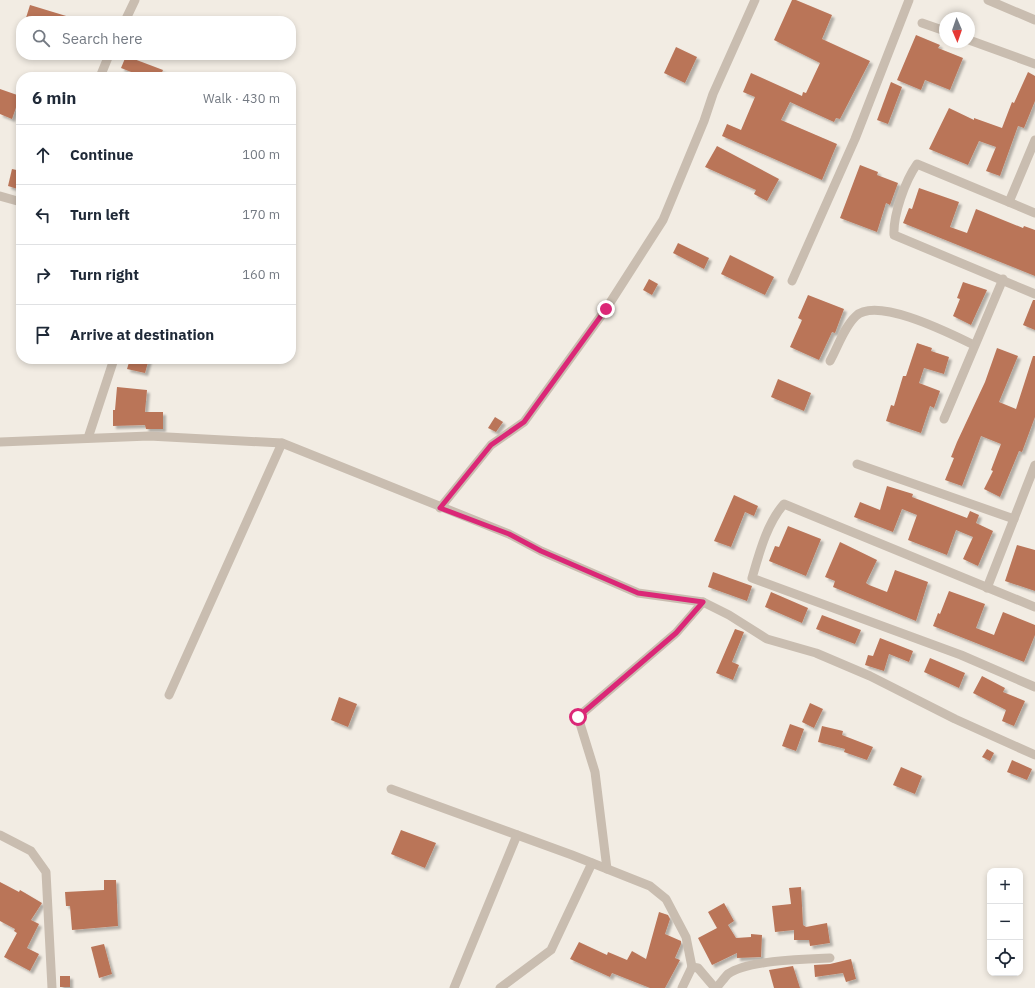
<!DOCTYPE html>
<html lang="en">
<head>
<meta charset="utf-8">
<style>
	body { margin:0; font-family:"IBM Plex Sans",sans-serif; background:#f6f6f7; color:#1f2937 }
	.controls { position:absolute; right:12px; bottom:12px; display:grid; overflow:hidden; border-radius:8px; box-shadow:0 2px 6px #0003 }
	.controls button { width:36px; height:36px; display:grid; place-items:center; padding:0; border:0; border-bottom:1px solid #e0e1e3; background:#fff; color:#1f2937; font:20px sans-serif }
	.compass { position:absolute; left:939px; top:12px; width:36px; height:36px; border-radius:50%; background:#fff; box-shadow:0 2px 6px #0003; rotate:178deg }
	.stop { position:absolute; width:12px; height:12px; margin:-9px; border:3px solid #db2777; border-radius:50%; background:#fff }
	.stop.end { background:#db2777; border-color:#fff; box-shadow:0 1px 4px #0008 }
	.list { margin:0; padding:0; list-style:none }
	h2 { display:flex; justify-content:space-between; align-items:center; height:52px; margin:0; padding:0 16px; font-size:17px }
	h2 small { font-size:13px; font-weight:400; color:#747a83 }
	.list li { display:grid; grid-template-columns:26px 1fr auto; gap:12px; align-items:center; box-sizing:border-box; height:60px; padding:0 16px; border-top:1px solid #e0e1e3 }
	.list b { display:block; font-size:15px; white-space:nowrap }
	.list em { font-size:13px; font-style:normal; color:#747a83 }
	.icon { flex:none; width:22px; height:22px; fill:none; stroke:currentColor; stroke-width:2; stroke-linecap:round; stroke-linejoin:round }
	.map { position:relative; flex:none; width:1035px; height:988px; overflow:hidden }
	.search { position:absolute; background:#fff; box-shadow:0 2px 6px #0003; left:16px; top:16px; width:280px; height:44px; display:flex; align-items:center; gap:10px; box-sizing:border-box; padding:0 14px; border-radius:16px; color:#747a83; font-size:15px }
	.panel { position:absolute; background:#fff; box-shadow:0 2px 6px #0003; left:16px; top:72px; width:280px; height:292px; border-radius:16px }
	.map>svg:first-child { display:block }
</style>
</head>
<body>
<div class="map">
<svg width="1035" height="988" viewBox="0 0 1035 988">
	<defs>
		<filter id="shadow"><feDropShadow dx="3" dy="3" stdDeviation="1" flood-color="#0004"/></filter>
	</defs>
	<rect width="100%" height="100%" fill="#f2ece3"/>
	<g fill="#ba7559" filter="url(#shadow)">
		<polygon points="792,0 796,0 832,15 822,39 870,61 840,119 836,118 834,122 790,102 781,120 837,144 822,180 722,136 727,124 741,130 755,97 743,92 751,73 802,96 803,92 806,93 820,63 774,40"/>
		<polygon points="30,5 76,19 76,21 25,21"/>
		<polygon points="916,35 940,45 938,48 963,58 950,90 925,80 921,90 897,80"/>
		<polygon points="676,47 697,57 685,83 664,73"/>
		<polygon points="126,56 163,70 160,77 144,77 121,68"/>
		<polygon points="1028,72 1035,76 1035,101 1024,128 1018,126 1000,176 986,171 996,147 979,141 968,165 929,149 949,108 974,120 974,118 1002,128 1012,102 1014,103"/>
		<polygon points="891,82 902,87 888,124 877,120"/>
		<polygon points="0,89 20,96 12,119 0,114"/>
		<polygon points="717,146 779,179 767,201 754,194 756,190 705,167"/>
		<polygon points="860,165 878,172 877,175 898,183 890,205 886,203 877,232 840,218"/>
		<polygon points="12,169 21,171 21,190 8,186"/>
		<polygon points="919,188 959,202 950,227 967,233 976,209 1023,228 1024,226 1035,230 1035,276 903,223 909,208 912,209"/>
		<polygon points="678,243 709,258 704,269 673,253"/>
		<polygon points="730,255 774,277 765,295 721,274"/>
		<polygon points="649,279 658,284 652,295 643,290"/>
		<polygon points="963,282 987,290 971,325 953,316 960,299 957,298"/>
		<polygon points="808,295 844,309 835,333 832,332 819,360 790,347 802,320 798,318"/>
		<polygon points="1033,300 1035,300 1035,330 1023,325"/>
		<polygon points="917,343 932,348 931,351 949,357 944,374 924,368 919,383 940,391 934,408 930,406 921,433 886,421 891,405 894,406 903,376 906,376"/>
		<polygon points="997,348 1018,356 999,402 1016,409 1033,356 1035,356 1035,417 1022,452 1019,451 1000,497 984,489 993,471 991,470 1001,444 981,436 962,486 945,480 954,458 951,457 957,442 985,382"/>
		<polygon points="130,359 149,359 145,373 127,369"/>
		<polygon points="778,379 811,393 804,411 771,397"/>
		<polygon points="117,387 147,390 145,412 163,412 163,429 146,429 145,425 113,426 113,410 115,410"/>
		<polygon points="495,417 503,422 496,432 488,428"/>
		<polygon points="887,486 913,494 912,497 967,518 970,511 979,515 976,523 993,531 978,566 963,559 973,537 956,530 947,555 908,540 917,515 902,509 893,532 854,517 860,502 880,510"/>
		<polygon points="734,495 758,506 754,516 745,512 731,547 714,541"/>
		<polygon points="788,526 821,539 806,576 769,561 775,546 779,547"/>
		<polygon points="840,542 877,560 866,583 869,585 887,592 895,570 928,582 916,621 833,587 835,581 825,577"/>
		<polygon points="1017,545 1035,550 1035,591 1005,581"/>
		<polygon points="713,572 752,586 747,601 708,587"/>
		<polygon points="949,591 985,604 976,628 994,635 1003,612 1035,625 1035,635 1024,662 933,626 938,613 940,614"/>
		<polygon points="771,592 808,608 802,623 765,607"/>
		<polygon points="822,615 861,630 855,644 816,629"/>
		<polygon points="735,629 744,632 732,662 739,665 733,680 716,673"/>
		<polygon points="880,638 913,651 909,662 889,654 884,671 865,665 868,655 873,656"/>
		<polygon points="930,658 965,673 959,688 924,672"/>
		<polygon points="982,676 1005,688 1003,692 1025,701 1014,726 1002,721 1006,710 973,693"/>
		<polygon points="339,697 357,704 348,727 331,720"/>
		<polygon points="810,703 823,709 814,728 802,722"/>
		<polygon points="790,724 804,729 796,751 782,746"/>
		<polygon points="822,726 843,731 842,735 873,747 867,760 844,752 845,749 818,742"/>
		<polygon points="987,749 994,753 990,761 982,757"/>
		<polygon points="1012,760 1032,769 1027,780 1007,772"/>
		<polygon points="901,767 922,776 915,794 893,785"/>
		<polygon points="401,830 436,843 425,868 391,854"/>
		<polygon points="104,880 116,880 118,926 72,930 70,906 66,906 65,892 104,890"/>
		<polygon points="0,882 19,892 20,890 42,903 31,920 39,924 27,948 39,954 30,971 4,957 17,933 14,931 15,929 0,921"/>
		<polygon points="801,887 803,925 806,927 827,923 830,943 810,946 809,940 794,940 794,930 775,932 772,906 791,904 789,888"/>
		<polygon points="724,903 734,921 728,925 736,938 751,937 751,934 762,935 761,957 737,958 737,953 712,965 698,938 717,928 708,912"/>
		<polygon points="659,912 668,915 670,919 665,934 681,941 681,944 675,958 680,960 665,988 650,988 612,973 610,977 570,959 579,942 607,955 608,952 627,960 632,951 646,959"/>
		<polygon points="104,944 112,974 99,978 91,947"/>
		<polygon points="851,959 856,979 846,982 843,973 815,977 814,965 830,964"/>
		<polygon points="793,966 800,988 774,988 769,970"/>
		<rect x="60" y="976" width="10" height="11"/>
	</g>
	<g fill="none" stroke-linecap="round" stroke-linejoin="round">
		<g stroke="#c9bdb0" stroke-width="9">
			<polyline points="988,0 1035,20"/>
			<polyline points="125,21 135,0"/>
			<polyline points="922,23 945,31"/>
			<polyline points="969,40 1035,64"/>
			<polyline points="100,77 109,55"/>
			<polyline points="0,196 21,202"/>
			<polyline points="1009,202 1035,140"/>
			<path d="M1035,213L917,164C905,181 893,215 894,235L1035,294"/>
			<polyline points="792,281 855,139 909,0"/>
			<path d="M830,361C838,347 844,327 856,316C877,296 951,334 974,345"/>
			<polyline points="944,419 1003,279"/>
			<polyline points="88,438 114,359"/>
			<polyline points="0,442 149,436 282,443 509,534 541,551 638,593 703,602 729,615 767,639 816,653 870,676 955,719 1035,755"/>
			<polyline points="857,464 1014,519"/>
			<polyline points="440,508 491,445 524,422 606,309 663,220 704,121 713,94 755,0"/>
			<polyline points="987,588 1035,465"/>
			<path d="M1035,607L784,504C767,523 759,554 752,578L961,655L1035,687"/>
			<polyline points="169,695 282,443"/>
			<polyline points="391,789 572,855 650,886 666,899 686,937 692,967"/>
			<polyline points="0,835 31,851 46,872 52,988"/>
			<polyline points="607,869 595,772 578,717 676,633 703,602"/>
			<polyline points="454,988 517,835"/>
			<polyline points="500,988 551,950 592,863"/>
			<polyline points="682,988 692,967 698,968 715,988"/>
			<path d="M716,988C720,984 724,978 728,974C748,960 805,959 830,958"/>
		</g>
	</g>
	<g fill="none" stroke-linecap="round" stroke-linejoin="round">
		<polyline stroke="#db2777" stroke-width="5" points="578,717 676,633 703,602 638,593 541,551 509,534 440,508 491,445 524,422 606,309"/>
	</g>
</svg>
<div class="controls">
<button>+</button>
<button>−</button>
<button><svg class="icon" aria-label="locate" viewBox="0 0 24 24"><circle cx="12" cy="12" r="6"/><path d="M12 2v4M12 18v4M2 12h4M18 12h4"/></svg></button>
</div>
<svg class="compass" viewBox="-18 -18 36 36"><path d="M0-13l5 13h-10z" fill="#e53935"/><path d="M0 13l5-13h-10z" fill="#747a83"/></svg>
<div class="stop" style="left:578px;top:717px"></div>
<div class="stop end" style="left:606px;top:309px"></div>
<div class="search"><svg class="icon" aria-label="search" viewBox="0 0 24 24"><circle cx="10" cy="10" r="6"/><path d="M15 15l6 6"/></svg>Search here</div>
<section class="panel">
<h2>6 min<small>Walk · 430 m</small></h2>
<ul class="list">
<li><svg class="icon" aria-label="ahead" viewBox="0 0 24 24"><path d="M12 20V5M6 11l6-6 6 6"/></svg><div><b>Continue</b></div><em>100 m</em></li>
<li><svg class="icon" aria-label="left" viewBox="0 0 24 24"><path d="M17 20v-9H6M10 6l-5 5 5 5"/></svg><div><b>Turn left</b></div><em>170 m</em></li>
<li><svg class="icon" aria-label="right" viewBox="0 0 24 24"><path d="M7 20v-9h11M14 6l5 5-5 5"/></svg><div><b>Turn right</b></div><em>160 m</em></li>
<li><svg class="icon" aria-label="arrive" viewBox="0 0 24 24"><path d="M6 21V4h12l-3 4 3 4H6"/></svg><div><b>Arrive at destination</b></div></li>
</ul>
</section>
</div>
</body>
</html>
